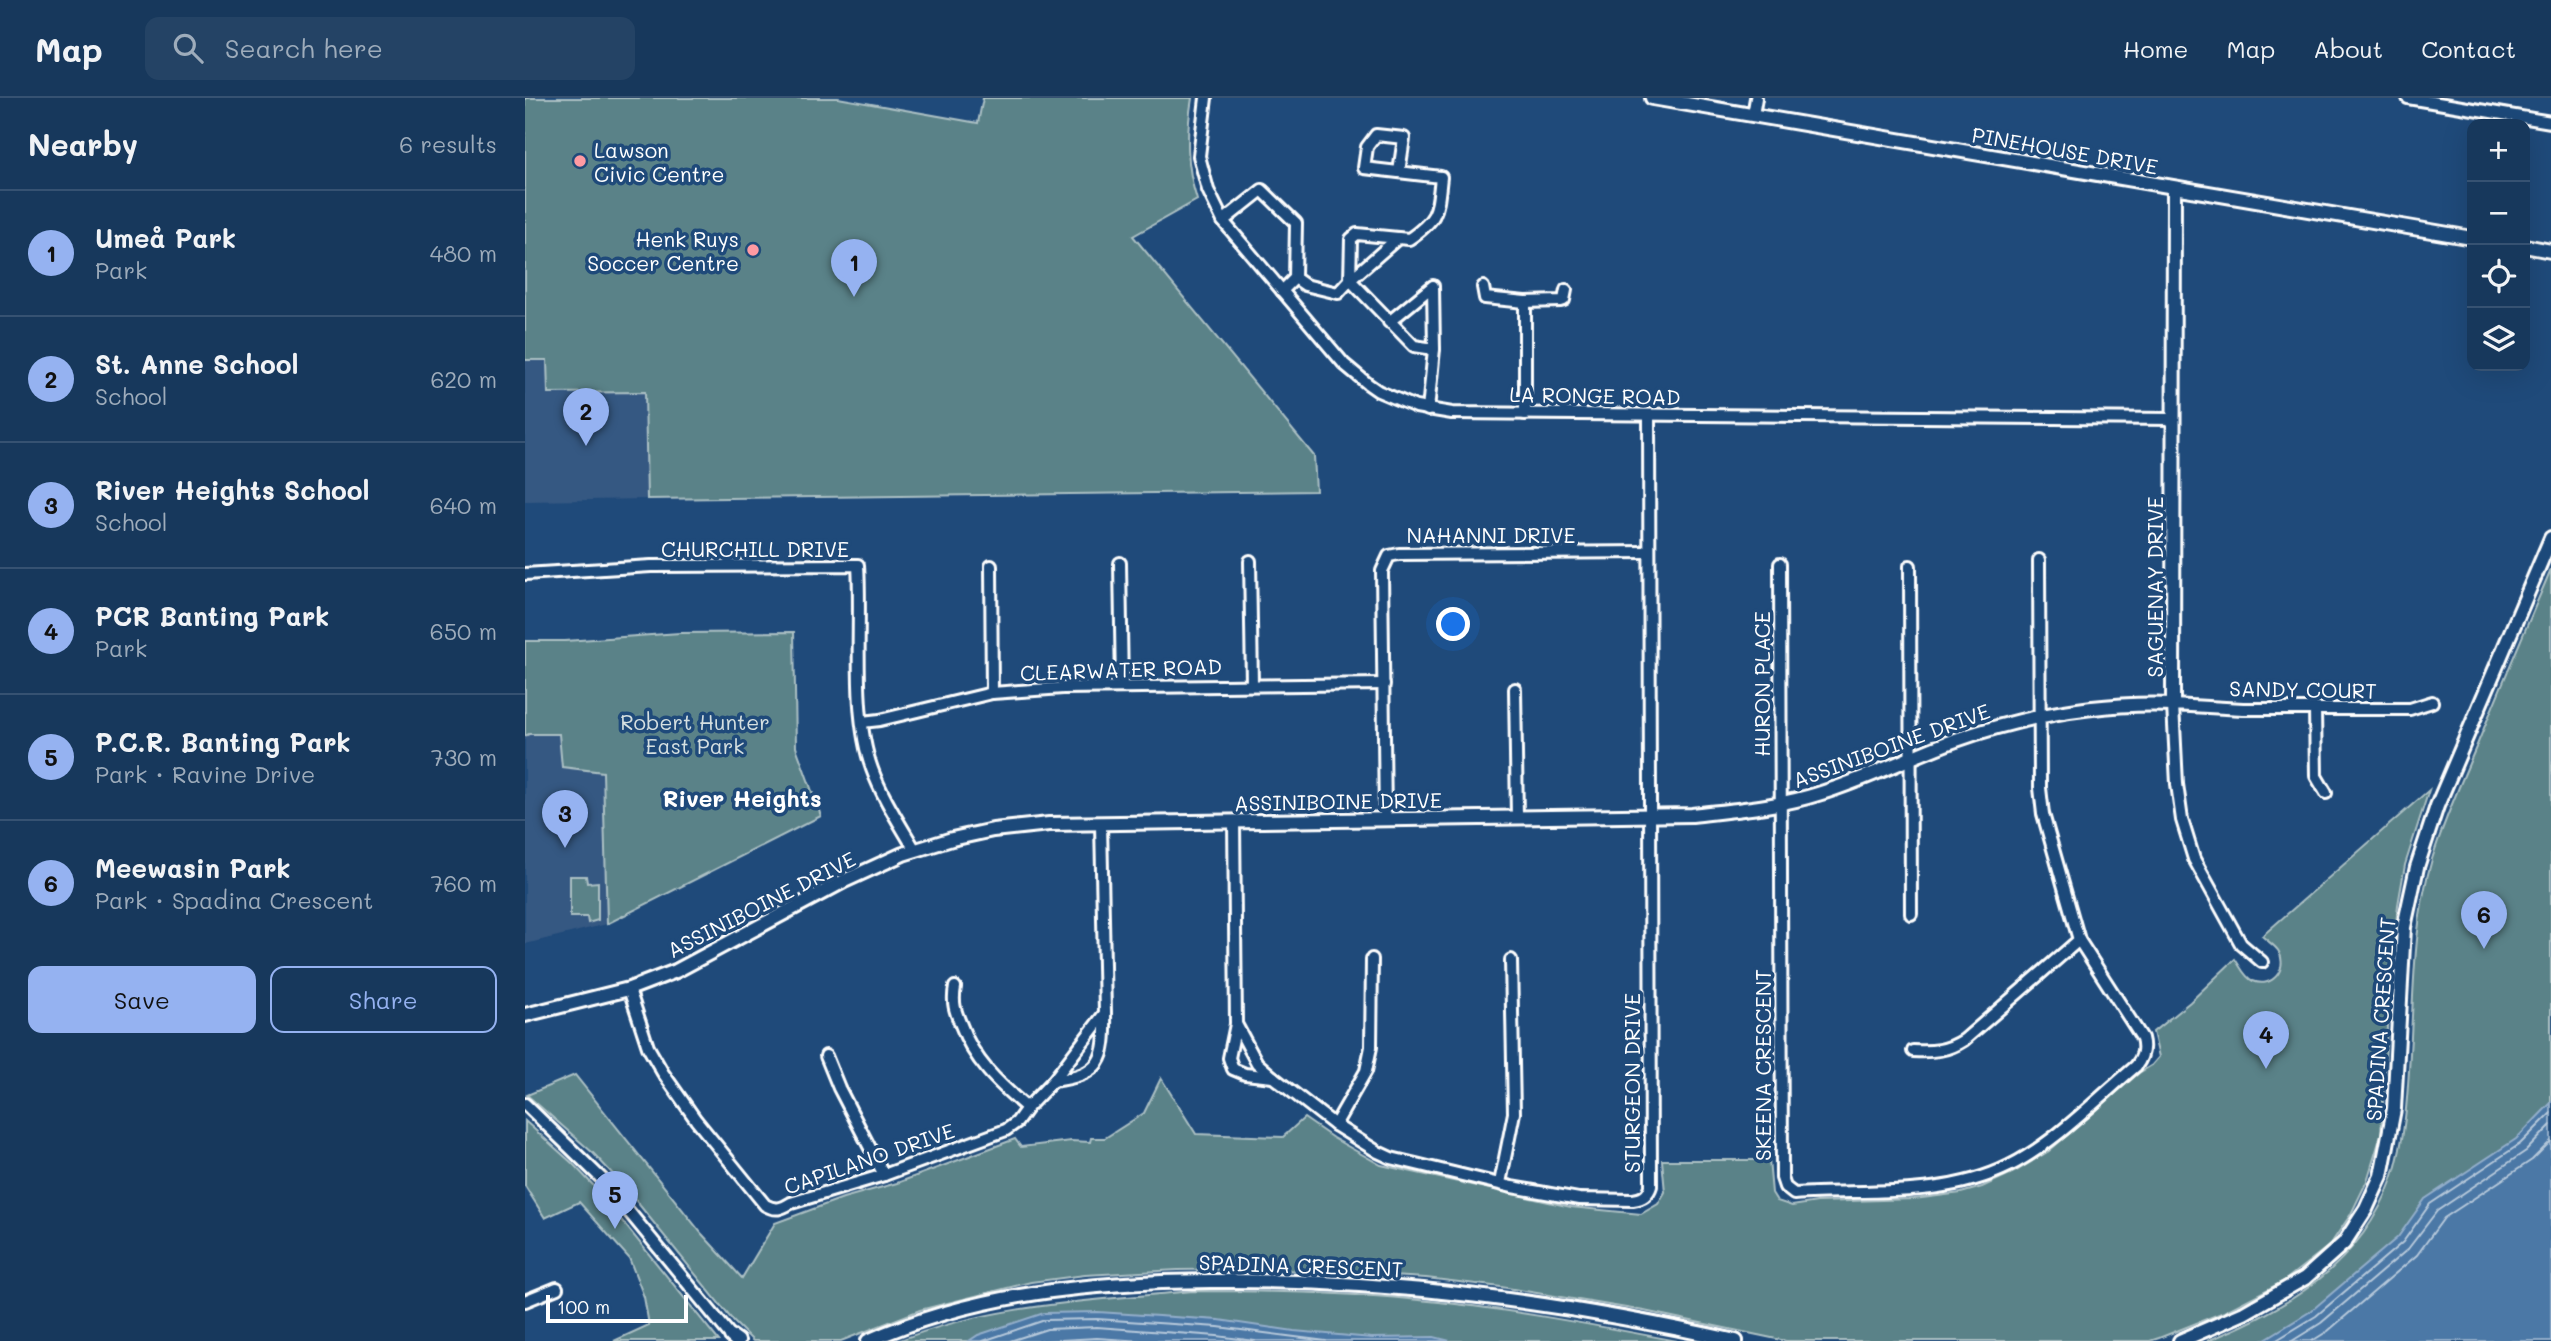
<!DOCTYPE html>
<html lang="en">
<head>
<meta charset="utf-8">
<style>
	body { margin:0; font-family:Mali,sans-serif; background:#244365; color:#f1f3f6 }
	.controls { position:absolute; right:21px; top:21px; display:grid; overflow:hidden; border-radius:14px; box-shadow:0 7px 28px #0002 }
	.controls button { width:63px; height:63px; display:grid; place-items:center; padding:0; border:0; border-bottom:2px solid #365272; background:#17385c; color:#f1f3f6; font:35px sans-serif }
	.scale { position:absolute; left:21px; bottom:18px; width:142px; box-sizing:border-box; padding-left:7px; border:4px solid #fff; border-top:0; font-size:19px; line-height:24px; white-space:nowrap; color:#fff; -webkit-text-stroke:5px #1f4a7a; paint-order:stroke }
	.you { position:absolute; left:929px; top:527px; width:24px; height:24px; margin:-18px; border:5px solid #fff; border-radius:50%; background:#1a73e8; box-shadow:0 0 0 10px #1a73e833 }
	.badge { display:grid; place-items:center; width:46px; height:46px; border-radius:50%; background:#95b2f1; color:#111; font-size:23px; font-weight:700 }
	.pin { position:absolute; translate:-50% -58px; filter:drop-shadow(0 2px 4px #0008) }
	.pin::after { content:''; position:absolute; top:37px; width:24px; height:21px; background:inherit; clip-path:polygon(0 0,100% 0,50% 100%) }
	.list { margin:0; padding:0; list-style:none }
	h2 { display:flex; justify-content:space-between; align-items:center; height:91px; margin:0; padding:0 28px; font-size:30px }
	h2 small { font-size:23px; font-weight:400; color:#9eacbb }
	.list li { display:grid; grid-template-columns:46px 1fr auto; gap:21px; align-items:center; box-sizing:border-box; height:126px; padding:0 28px; border-top:2px solid #365272 }
	.list b { display:block; font-size:26px; white-space:nowrap }
	.list p { margin:0; font-size:23px; white-space:nowrap; color:#9eacbb }
	.list em { font-size:23px; font-style:normal; color:#9eacbb }
	.actions { display:flex; gap:14px; padding:21px 28px }
	.actions a { flex:1; padding:16px 0; border:2px solid #95b2f1; border-radius:14px; text-align:center; font-size:24px; color:#95b2f1 }
	.actions .main { background:#95b2f1; color:#111 }
	.icon { flex:none; width:38px; height:38px; fill:none; stroke:currentColor; stroke-width:2; stroke-linecap:round; stroke-linejoin:round }
	.map { position:relative; flex:none; width:2026px; height:1243px; overflow:hidden }
	header { display:flex; align-items:center; gap:42px; box-sizing:border-box; height:98px; padding:0 35px; background:#17385c; border-bottom:2px solid #365272 }
	header strong { font-size:33px }
	nav { display:flex; gap:38px; margin-inline-start:auto; font-size:24px }
	.search { width:490px; height:63px; background:#244365; display:flex; align-items:center; gap:18px; box-sizing:border-box; padding:0 24px; border-radius:14px; color:#9eacbb; font-size:26px }
	main { display:flex }
	aside { flex:1; background:#17385c }
	.map>svg:first-child { display:block }
</style>
</head>
<body>
<header>
<strong>Map</strong>
<div class="search"><svg class="icon" aria-label="search" viewBox="0 0 24 24"><circle cx="10" cy="10" r="6"/><path d="M15 15l6 6"/></svg>Search here</div>
<nav><a>Home</a><a>Map</a><a>About</a><a>Contact</a></nav>
</header>
<main>
<aside>
<h2>Nearby<small>6 results</small></h2>
<ul class="list">
<li><span class="badge">1</span><div><b>Umeå Park</b><p>Park</p></div><em>480 m</em></li>
<li><span class="badge">2</span><div><b>St. Anne School</b><p>School</p></div><em>620 m</em></li>
<li><span class="badge">3</span><div><b>River Heights School</b><p>School</p></div><em>640 m</em></li>
<li><span class="badge">4</span><div><b>PCR Banting Park</b><p>Park</p></div><em>650 m</em></li>
<li><span class="badge">5</span><div><b>P.C.R. Banting Park</b><p>Park · Ravine Drive</p></div><em>730 m</em></li>
<li><span class="badge">6</span><div><b>Meewasin Park</b><p>Park · Spadina Crescent</p></div><em>760 m</em></li>
</ul>
<div class="actions"><a class="main">Save</a><a>Share</a></div>
</aside>
<div class="map">
<svg width="2026" height="1243" viewBox="0 0 2026 1243">
	<rect width="100%" height="100%" fill="#1f4a7a"/>
	<filter id="ink" filterUnits="userSpaceOnUse"><feTurbulence type="fractalNoise" baseFrequency=".0143" numOctaves="2"/><feDisplacementMap in="SourceGraphic" scale="14" xChannelSelector="R" yChannelSelector="G"/><feConvolveMatrix kernelMatrix="1 2 1 2 8 2 1 2 1" color-interpolation-filters="sRGB"/></filter>
	<g filter="url(#ink)">
		<g fill="#365882">
			<polygon points="0,262 22,262 23,295 120,294 122,401 0,403"/>
			<polygon points="4,636 34,636 78,674 82,826 0,846 0,638"/>
		</g>
		<g fill="#5a8288" stroke="#acc0c4" stroke-width="2">
			<path d="M0,0H313L453,25L458,0H667C661,36 661,68 672,102L608,138L789,358L791,393L122,401L120,294L23,295L22,262H0Z"/>
			<path d="M2026,471V1019L1758,1243H1682C1762,1211 1836,1167 1867,1081C1882,1037 1883,986 1886,939C1889,879 1890,819 1907,761C1919,722 1936,684 1952,647C1976,588 2001,530 2026,471Z"/>
			<polygon points="269,534 271,649 296,718 82,826 78,674 37,669 34,636 4,636 0,638 0,543 40,543 155,535"/>
			<path d="M1904,692L1880,767L1873,807L1864,893L1856,1037L1842,1083L1826,1116L1805,1147L1759,1183L1699,1214L1634,1240L1625,1243H1261L1119,1213L976,1189L901,1180L741,1171L653,1172L560,1177L506,1184L395,1212L316,1243H228L209,1224L99,1088L68,1055L2,997L50,977L177,1136L217,1180L250,1125L318,1100L372,1085L490,1041L496,1049L546,1043L565,1044L566,1040H580L619,1015L636,980L671,1036L758,1039L779,1020L808,1040L856,1067L1046,1109L1116,1116L1133,1106L1140,1094L1137,1062H1244L1247,1095L1252,1103L1267,1108L1292,1104L1389,1101L1436,1095L1457,1089L1491,1073L1524,1053L1614,975L1627,967L1634,959L1628,934L1665,904L1710,861C1715,868 1720,880 1728,883C1747,891 1763,871 1754,854C1751,848 1742,843 1737,838Z"/>
			<polygon points="45,778 61,778 62,785 73,784 73,822 63,825 62,819 45,819"/>
			<polygon points="0,1023 47,1065 69,1088 194,1243 89,1243 124,1227 119,1199 104,1160 54,1104 20,1120 0,1088"/>
			<path d="M667,1193C739,1193 812,1194 884,1201C974,1209 1063,1226 1152,1243H373C466,1206 568,1203 667,1193Z"/>
		</g>
		<g fill="#4b78a6" stroke="#93aeca" stroke-width="2">
			<polygon points="2026,1005 2026,1243 1737,1243 1786,1213 1873,1139 1900,1101 1991,1041"/>
			<polygon points="573,1214 694,1222 769,1233 847,1240 909,1239 925,1243 444,1243 453,1237 519,1215"/>
		</g>
		<g fill="none" stroke-linecap="round" stroke-linejoin="round">
			<g stroke="#b7c9db" stroke-width="2">
				<polyline points="458,1243 520,1222 572,1221 693,1229 801,1243"/>
				<polyline points="485,1243 522,1231 572,1229 692,1238 730,1243"/>
				<polyline points="518,1243 572,1240 617,1243"/>
				<polyline points="1750,1243 1791,1218 1878,1144 1905,1106 1995,1046 2026,1015"/>
				<polyline points="1767,1243 1796,1225 1883,1151 1912,1113 2001,1053 2026,1027"/>
				<polyline points="1787,1243 1803,1233 1892,1157 1919,1120 2007,1062 2026,1043"/>
			</g>
			<g stroke="#fff" stroke-width="16">
				<g id="minor">
					<polyline points="681,0 674,58 683,92 698,123 819,266 843,286 853,293 891,309 927,315 1649,321"/>
					<polyline points="1883,0 2026,24"/>
					<polyline points="1228,17 1231,0"/>
					<polyline points="698,123 737,92 771,125 770,180 757,193"/>
					<path d="M873,140L884,141C914,120 912,114 916,79L839,70L842,49L851,37L879,40L874,74"/>
					<polyline points="770,180 780,187 813,195 825,182 826,141 832,136 873,140 825,182 889,248 909,251 908,188 864,224"/>
					<polyline points="958,189 960,200 1000,204 1036,203 1039,202 1041,192"/>
					<polyline points="1000,204 1000,316"/>
					<polyline points="903,312 909,251"/>
					<polyline points="725,463 727,586"/>
					<polyline points="595,465 597,589"/>
					<path d="M1255,466L1257,1080L1260,1089L1269,1096C1340,1091 1418,1101 1484,1068C1530,1045 1572,1001 1611,968C1618,959 1620,951 1617,940L1554,842L1518,716L1515,690L1514,462"/>
					<polyline points="466,468 467,595"/>
					<polyline points="1385,468 1386,816"/>
					<path d="M0,476L126,468L333,467C337,529 326,614 347,671C357,699 375,726 390,752"/>
					<polyline points="990,591 992,719"/>
					<polyline points="1790,611 1791,678 1801,695"/>
					<polyline points="337,624 355,622 467,595 538,590 859,586"/>
					<polyline points="860,721 857,473 864,458 874,456 1124,454"/>
					<path d="M709,723L711,926L732,965L748,979L810,1027L853,1054L866,1060L987,1089L1054,1101L1108,1102C1117,1101 1123,1098 1126,1088L1124,317"/>
					<polyline points="1737,864 1716,846 1669,761 1657,722 1652,686 1648,607 1718,611 1885,611 1907,604"/>
					<path d="M430,889C427,905 430,913 436,927C449,963 473,985 502,1010"/>
					<path d="M104,891L123,949L138,975L171,1022L240,1107C251,1113 256,1111 266,1105L359,1077L481,1032L492,1024L502,1010L528,983L580,915L576,726"/>
					<polyline points="711,926 704,960 708,971 720,976 748,979"/>
					<path d="M1388,953C1408,954 1422,953 1439,942L1554,842"/>
					<polyline points="301,958 314,990 359,1077"/>
					<path d="M528,983C577,977 581,962 580,915"/>
					<polyline points="0,1006 77,1081 210,1243"/>
					<polyline points="810,1027 841,973 846,949 847,861"/>
					<polyline points="975,1085 989,1015 986,862"/>
					<polyline points="0,1203 32,1190"/>
				</g>
			</g>
			<g stroke="#fff" stroke-width="18">
				<g id="tertiary">
					<polyline points="1127,0 1947,140"/>
					<polyline points="2000,148 2026,153"/>
					<path d="M0,917L104,891L151,873L319,783L378,756L427,741L468,732L524,726L1167,717C1209,712 1252,709 1293,696C1340,682 1382,660 1428,643C1499,618 1573,604 1648,607L1649,90"/>
					<polyline points="206,1238 213,1243"/>
					<path d="M343,1243C451,1195 568,1184 685,1183C864,1181 1036,1204 1211,1243"/>
					<polyline points="1655,1243 1719,1215 1780,1180 1819,1145 1841,1111 1856,1078 1869,1011 1879,829 1892,769 1912,708 2026,440"/>
				</g>
			</g>
			<use href="#minor" stroke="#1f4a7a" stroke-width="10"/>
			<use href="#tertiary" stroke="#1f4a7a" stroke-width="12"/>
		</g>
	</g>
	<g fill="#ff9aa2" stroke="#1f4a7a" stroke-width="2.5">
		<circle cx="55" cy="63" r="7"/>
		<circle cx="228" cy="152" r="7"/>
	</g>
	<g text-anchor="middle" dominant-baseline="central" stroke-width="7" stroke-linejoin="round" paint-order="stroke">
		<g font-size="21" fill="#fff" stroke="#1f4a7a" text-anchor="start">
			<text x="69" y="51">Lawson<tspan x="69" dy="24">Civic Centre</tspan></text>
			<text x="214" y="140" text-anchor="end">Henk Ruys<tspan x="214" dy="24">Soccer Centre</tspan></text>
		</g>
		<g font-size="21" fill="#fff" stroke="#1f4a7a">
			<text transform="translate(1540 52) rotate(10)">PINEHOUSE DRIVE</text>
			<text transform="translate(1070 297) rotate(1)">LA RONGE ROAD</text>
			<text x="966" y="436">NAHANNI DRIVE</text>
			<text x="230" y="450">CHURCHILL DRIVE</text>
			<text transform="translate(1629 489) rotate(-90)">SAGUENAY DRIVE</text>
			<text transform="translate(596 571) rotate(-2)">CLEARWATER ROAD</text>
			<text transform="translate(1236 586) rotate(-90)">HURON PLACE</text>
			<text transform="translate(1778 591) rotate(1)">SANDY COURT</text>
			<text transform="translate(1366 647) rotate(-20)">ASSINIBOINE DRIVE</text>
			<text transform="translate(813 703) rotate(-1)">ASSINIBOINE DRIVE</text>
			<text transform="translate(236 806) rotate(-27)">ASSINIBOINE DRIVE</text>
			<text transform="translate(1855 921) rotate(-86)">SPADINA CRESCENT</text>
			<text transform="translate(1237 967) rotate(-90)">SKEENA CRESCENT</text>
			<text transform="translate(1106 985) rotate(-90)">STURGEON DRIVE</text>
			<text transform="translate(344 1060) rotate(-19)">CAPILANO DRIVE</text>
			<text transform="translate(776 1167) rotate(2)">SPADINA CRESCENT</text>
		</g>
		<g font-size="21" fill="#d6e0e1" stroke="#1f4a7a">
			<text x="170" y="623">Robert Hunter<tspan x="170" dy="24">East Park</tspan></text>
		</g>
		<g font-size="23" font-weight="bold" fill="#fff" stroke="#1f4a7a">
			<text x="217" y="700">River Heights</text>
		</g>
	</g>
</svg>
<div class="controls">
<button>+</button>
<button>−</button>
<button><svg class="icon" aria-label="locate" viewBox="0 0 24 24"><circle cx="12" cy="12" r="6"/><path d="M12 2v4M12 18v4M2 12h4M18 12h4"/></svg></button>
<button><svg class="icon" aria-label="layers" viewBox="0 0 24 24"><path d="M12 4l9 5-9 5-9-5zM3 14l9 5 9-5"/></svg></button>
</div>
<div class="scale">100 m</div>
<div class="you"></div>
<div class="pin badge" style="left:329px;top:199px">1</div>
<div class="pin badge" style="left:61px;top:348px">2</div>
<div class="pin badge" style="left:40px;top:750px">3</div>
<div class="pin badge" style="left:1741px;top:971px">4</div>
<div class="pin badge" style="left:90px;top:1131px">5</div>
<div class="pin badge" style="left:1959px;top:851px">6</div>
</div>
</main>
</body>
</html>
